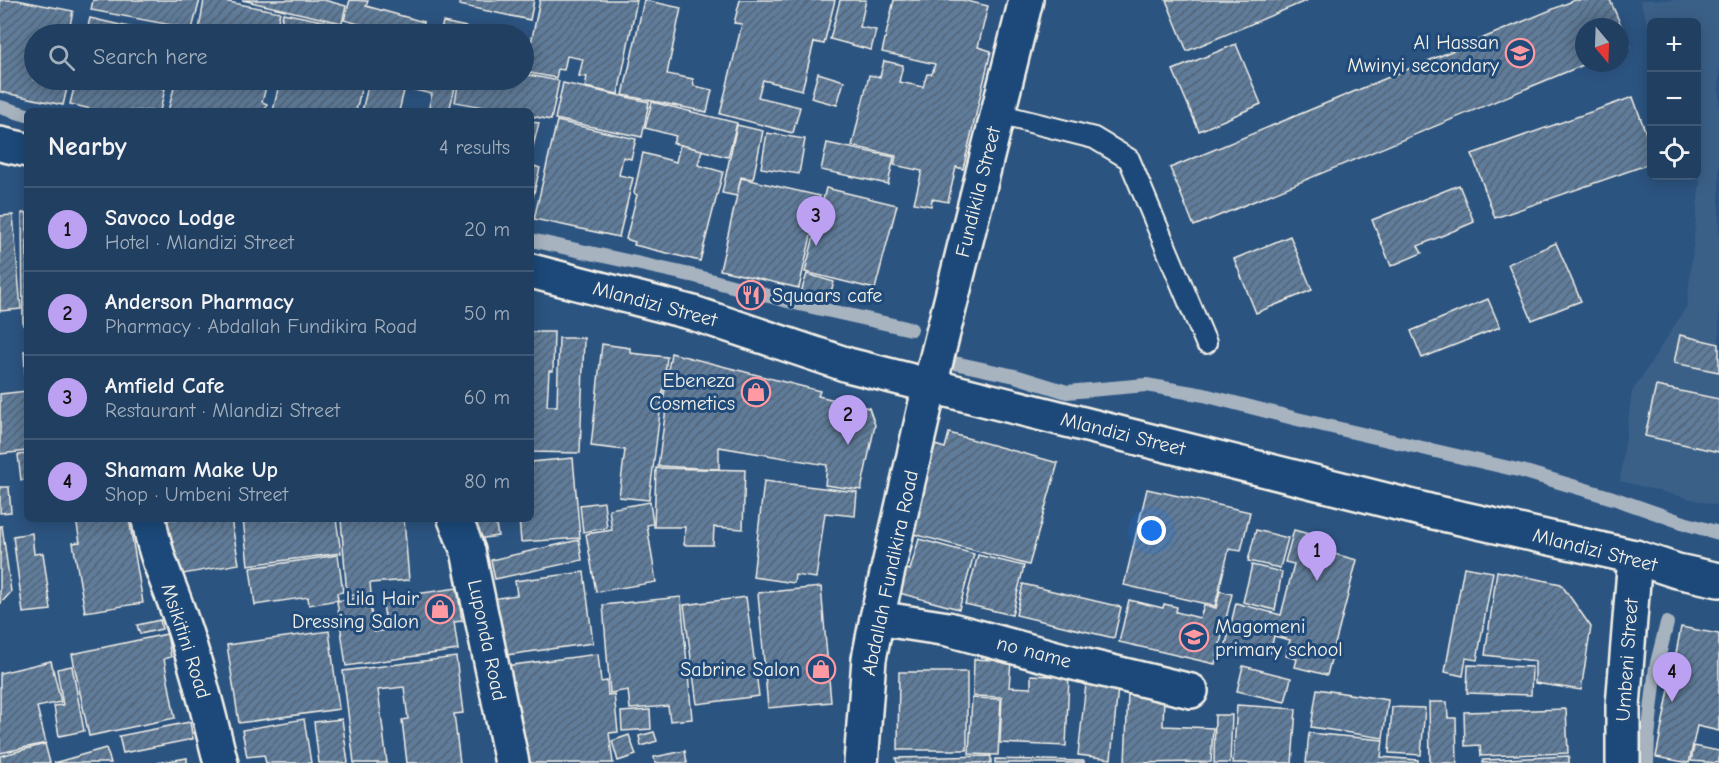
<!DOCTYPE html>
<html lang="en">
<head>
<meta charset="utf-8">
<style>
	body { margin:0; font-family:"Comic Neue",sans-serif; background:#2d4a6a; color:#f1f3f6 }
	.controls { position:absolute; right:18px; top:18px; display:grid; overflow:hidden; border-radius:9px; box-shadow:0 3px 15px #0003 }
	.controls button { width:54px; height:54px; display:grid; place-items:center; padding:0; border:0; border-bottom:2px solid #3e5876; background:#213f61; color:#f1f3f6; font:30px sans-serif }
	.compass { position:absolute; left:1575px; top:18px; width:54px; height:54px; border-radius:50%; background:#213f61; box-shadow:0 3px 15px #0003; rotate:161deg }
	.you { position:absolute; left:1152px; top:531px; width:21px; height:21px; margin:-15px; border:4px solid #fff; border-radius:50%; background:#1a73e8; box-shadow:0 0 0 9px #1a73e833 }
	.badge { display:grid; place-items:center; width:39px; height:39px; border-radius:50%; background:#bca0f2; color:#111; font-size:20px; font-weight:700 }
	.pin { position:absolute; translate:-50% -50px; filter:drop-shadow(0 2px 3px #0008) }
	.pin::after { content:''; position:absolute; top:32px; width:21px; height:18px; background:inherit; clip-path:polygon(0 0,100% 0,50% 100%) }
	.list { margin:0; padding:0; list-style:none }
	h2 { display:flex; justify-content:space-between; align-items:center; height:78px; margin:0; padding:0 24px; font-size:26px }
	h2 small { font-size:20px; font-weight:400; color:#a2afbd }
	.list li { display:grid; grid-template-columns:39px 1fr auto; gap:18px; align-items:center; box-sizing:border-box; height:84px; padding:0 24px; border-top:2px solid #3e5876 }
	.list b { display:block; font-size:22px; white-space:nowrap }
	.list p { margin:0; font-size:20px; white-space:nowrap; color:#a2afbd }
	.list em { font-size:20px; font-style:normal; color:#a2afbd }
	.icon { flex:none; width:33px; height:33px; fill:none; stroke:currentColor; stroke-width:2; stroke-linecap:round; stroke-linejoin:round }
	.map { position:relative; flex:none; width:1719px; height:763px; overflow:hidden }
	.search { position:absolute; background:#213f61; box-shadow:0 3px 15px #0003; left:24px; top:24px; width:510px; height:66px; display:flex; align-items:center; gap:15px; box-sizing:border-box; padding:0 21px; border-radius:33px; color:#a2afbd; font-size:22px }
	.panel { position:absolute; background:#213f61; box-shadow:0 3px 15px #0003; left:24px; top:108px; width:510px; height:414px; border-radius:9px }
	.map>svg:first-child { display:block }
</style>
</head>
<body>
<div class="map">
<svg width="1719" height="763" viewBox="0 0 1719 763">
	<defs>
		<pattern id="building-hatch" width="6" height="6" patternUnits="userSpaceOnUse" patternTransform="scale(1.5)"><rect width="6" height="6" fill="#5e7b9a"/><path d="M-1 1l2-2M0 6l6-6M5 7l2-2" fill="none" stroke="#556474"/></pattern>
	</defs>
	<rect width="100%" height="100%" fill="#2c5481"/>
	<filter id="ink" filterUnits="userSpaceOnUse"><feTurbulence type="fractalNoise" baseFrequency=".0167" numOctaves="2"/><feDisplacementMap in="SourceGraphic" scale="12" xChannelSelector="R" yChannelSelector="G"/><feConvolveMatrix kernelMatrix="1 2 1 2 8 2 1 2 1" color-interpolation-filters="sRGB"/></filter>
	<g filter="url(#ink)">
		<polygon fill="#3b6088" points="1640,0 1719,0 1719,506 1620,481 1632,392 1687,306 1700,181 1696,171 1696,22 1652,22 1651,36"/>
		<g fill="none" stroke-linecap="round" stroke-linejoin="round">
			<g stroke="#a7b4c0" stroke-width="14">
				<polyline points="0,107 27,115"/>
				<polyline points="531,240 695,276 799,304 911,329"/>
				<polyline points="950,362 1015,376 1067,392 1146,385 1204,395 1297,419 1522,471 1613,498 1687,524 1719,533"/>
				<polyline points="1647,763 1648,737 1656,667 1667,623"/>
			</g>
		</g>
		<g fill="url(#building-hatch)" stroke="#f4f1e8" stroke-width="1.5">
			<polygon points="0,0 17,0 73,11 68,34 34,34 34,80 69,80 63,105 0,92"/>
			<polygon points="93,0 200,0 192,29 91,10"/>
			<polygon points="204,0 218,0 280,12 275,34 224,34 199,30"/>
			<polygon points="242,0 324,0 346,6 342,23"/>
			<polygon points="350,0 368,1 366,6 424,22 421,34 396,34 344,20"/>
			<polygon points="460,0 534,0 530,20 459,5"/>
			<polygon points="540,0 637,0 618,94 585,87 587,77 579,76 583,59 567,56 564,70 558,69 556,78 525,72"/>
			<polygon points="644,0 681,8 667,74 693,79 694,86 712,90 707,112 623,95"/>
			<polygon points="740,0 835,0 824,44 814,42 802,90 763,80 758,97 800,107 793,133 720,114 742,24 734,23"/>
			<polygon points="840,0 866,0 860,27 876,30 871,50 830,39"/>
			<polygon points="894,0 962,0 988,6 978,47 991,51 963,169 956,167 948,202 932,199 931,206 914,203 922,171 894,165 896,156 852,146 869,75 880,77 884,61 903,65 899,82 923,87 927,74 932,74 935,64 882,52"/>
			<polygon points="1166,0 1308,0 1187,51"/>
			<polygon points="1575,0 1610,0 1630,46 1620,50 1620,27 1584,27 1584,63 1588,63 1194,226 1170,168"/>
			<polygon points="283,13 377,32 376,34 279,34"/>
			<polygon points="90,18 159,34 86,34"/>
			<polygon points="443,22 499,34 440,34"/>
			<polygon points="524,40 529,41 524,66"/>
			<polygon points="1236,44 1261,104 1199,131 1173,70"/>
			<polygon points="818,73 844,81 837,105 811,98"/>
			<polygon points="524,74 559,81 551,120 531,116 531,111 505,111 455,102 459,80 524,80"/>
			<polygon points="76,80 156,80 155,86 165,89 160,111 99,111 70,104"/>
			<polygon points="176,80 268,80 262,102 267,104 265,111 168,111"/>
			<polygon points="280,80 355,80 363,81 356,111 273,111"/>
			<polygon points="372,80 457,80 449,111 429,107 432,94"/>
			<polygon points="369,82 404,91 399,111 362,111"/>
			<polygon points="563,83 649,102 642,137 555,119"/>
			<polygon points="1633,97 1652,150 1652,163 1495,218 1472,154"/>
			<polygon points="652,102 737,123 728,157 673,143 676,136 645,128"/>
			<polygon points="557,121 636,139 631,159 623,157 619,175 633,178 619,237 534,219"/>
			<polygon points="531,122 539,123 531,154"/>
			<polygon points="737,125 763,131 753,179 741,177 737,196 722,193"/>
			<polygon points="767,133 805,139 799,174 761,168"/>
			<polygon points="827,143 894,157 888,184 821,170"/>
			<polygon points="680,145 702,150 698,165 723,172 700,261 634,245 635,242 626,239 637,195 634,193 643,153 676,162"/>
			<polygon points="531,165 540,168 531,205"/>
			<polygon points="741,178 820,196 799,288 720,270"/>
			<polygon points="1459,185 1474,222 1418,246 1422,253 1391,266 1372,220"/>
			<polygon points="826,188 897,205 875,289 805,272"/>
			<polygon points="22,213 27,213 27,325 23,325"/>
			<polygon points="13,215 21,309 0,311 0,216"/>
			<polygon points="1290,236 1312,290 1256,313 1234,259"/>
			<polygon points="1556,243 1581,301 1532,320 1508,264"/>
			<polygon points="807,274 834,282 828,301 801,292"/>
			<polygon points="1488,299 1500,327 1422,358 1411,331"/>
			<polygon points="531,332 554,332 553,371 549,371 547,406 557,406 559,338 584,338 580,453 531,452"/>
			<polygon points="1680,335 1719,344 1719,372 1674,363"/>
			<polygon points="602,344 630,348 630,353 667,357 649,500 619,497 625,450 591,446"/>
			<polygon points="24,351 27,351 26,388"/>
			<polygon points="671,353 820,391 818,396 869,408 875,425 861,490 825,485 827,465 719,447 719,469 658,466 667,402 663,401"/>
			<polygon points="1656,386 1719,399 1719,452 1645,436"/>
			<polygon points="27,391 27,451 0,454 0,394"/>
			<polygon points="949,433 1058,463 1029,565 910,533 935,445 945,448"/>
			<polygon points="27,454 27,479 21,480 18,455"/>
			<polygon points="573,458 580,538 521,542 519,519 531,519 531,462"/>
			<polygon points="656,468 745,470 743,529 714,527 713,545 684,545 685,527 654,527"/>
			<polygon points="764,481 857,492 855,516 825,513 816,578 795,575 794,583 753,577"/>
			<polygon points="0,487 9,487 11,512 0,513"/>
			<polygon points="1147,489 1250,512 1241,551 1229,549 1215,606 1124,585"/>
			<polygon points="604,502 607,528 583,532 580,505"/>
			<polygon points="650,502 653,524 647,525 656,582 596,592 586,534 612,530 609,509"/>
			<polygon points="76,519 129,519 143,603 85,612 73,543 80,542"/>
			<polygon points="162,519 231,519 239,564 172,576"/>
			<polygon points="243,519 336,519 341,553 248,565"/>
			<polygon points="341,519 404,519 409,580 370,583 371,594 347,596"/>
			<polygon points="474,519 495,519 498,536 477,539"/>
			<polygon points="0,526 2,526 11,592 0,604"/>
			<polygon points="1256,530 1288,538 1280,568 1248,561"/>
			<polygon points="1294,530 1331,540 1327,552 1357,560 1327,675 1295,667 1297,659 1286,656 1290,640 1274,636 1270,653 1256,650 1255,655 1225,648 1236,603 1281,615 1294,564 1285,562"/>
			<polygon points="32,533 34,554 43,553 51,610 23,613 13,536"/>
			<polygon points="919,539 974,554 959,609 899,593 906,569 910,570"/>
			<polygon points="579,540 582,560 495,579 491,560"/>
			<polygon points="338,555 343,592 337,593 338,600 309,605 308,597 255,605 250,568"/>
			<polygon points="978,555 1024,566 1012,615 965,604"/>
			<polygon points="1252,565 1282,572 1275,610 1243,602"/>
			<polygon points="1464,567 1493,572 1477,660 1466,658 1463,676 1445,672"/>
			<polygon points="1497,571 1561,584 1591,627 1581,690 1535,683 1535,661 1485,655"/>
			<polygon points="584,572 593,643 500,656 492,599 517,595 515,581"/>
			<polygon points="1023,584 1121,607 1114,638 1016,615"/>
			<polygon points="821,587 831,702 768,708 758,593"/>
			<polygon points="457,588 462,621 454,622 458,650 346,666 337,601 369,596 374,632 387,630 382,599"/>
			<polygon points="1220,591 1232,594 1215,664 1119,642 1129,600 1163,608 1164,604 1177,607 1176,612 1200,618 1204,605 1216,608"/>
			<polygon points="681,597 692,719 670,721 668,706 630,709 628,690 610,693 603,605"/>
			<polygon points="746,597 759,696 697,704 684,605"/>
			<polygon points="160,620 162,629 140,634 137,625"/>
			<polygon points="1681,627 1719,634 1719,731 1697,726 1689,763 1656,757"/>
			<polygon points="329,631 339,709 239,723 227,645"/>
			<polygon points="167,634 171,657 164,659 175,718 89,736 72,654"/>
			<polygon points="598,654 601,682 607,681 608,695 614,694 618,732 609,733 613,763 516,763 505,666"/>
			<polygon points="456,657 463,713 454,714 460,763 407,763 402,720 408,719 404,687 378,690 387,763 354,763 343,671"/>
			<polygon points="974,659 1011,661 1009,687 1031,688 1031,675 1069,677 1066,746 1000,743 1002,697 973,696"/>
			<polygon points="51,661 61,702 37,707 46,743 0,753 0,673"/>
			<polygon points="1468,665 1532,667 1531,695 1467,693"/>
			<polygon points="72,666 84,731 59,736 54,706 63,705 57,669"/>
			<polygon points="1243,666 1291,678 1285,702 1237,691"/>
			<polygon points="899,672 967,672 967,750 898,750"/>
			<polygon points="1086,684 1118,687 1111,759 1078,755"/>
			<polygon points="1317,689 1388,700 1383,738 1311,727"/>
			<polygon points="1128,693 1164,695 1163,726 1213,728 1211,762 1125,763"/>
			<polygon points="972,698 1001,699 998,755 969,754"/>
			<polygon points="1429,702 1447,702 1448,718 1456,718 1457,763 1430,763"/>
			<polygon points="1237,705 1296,709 1292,763 1233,763"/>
			<polygon points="1392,707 1425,708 1421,755 1389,753"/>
			<polygon points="1566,709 1568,753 1481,756 1480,745 1465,746 1464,712"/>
			<polygon points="650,710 651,729 622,731 621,712"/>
			<polygon points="1215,715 1232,715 1230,763 1214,763"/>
			<polygon points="304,719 311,763 266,763 264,755 247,757 242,730"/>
			<polygon points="342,719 348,763 319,763 314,722"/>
			<polygon points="190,722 193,739 123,753 119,736"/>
			<polygon points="654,732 657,741 641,746 639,736"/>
			<polygon points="1309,733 1383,740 1381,757 1418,760 1418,763 1306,763"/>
			<polygon points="629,735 636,755 618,761 612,741"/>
			<polygon points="45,744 50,763 0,763 0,756"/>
			<polygon points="1694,746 1719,751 1719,763 1691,761"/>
			<polygon points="106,748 111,763 54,763 85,754"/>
			<polygon points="685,751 687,763 655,763 654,757"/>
			<polygon points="991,756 991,763 897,763 896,758"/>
			<polygon points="1569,756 1569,763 1483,763 1483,760"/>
			<polygon points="187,758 187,763 157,763"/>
			<polygon points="995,759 1084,761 1084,763 995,763"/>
		</g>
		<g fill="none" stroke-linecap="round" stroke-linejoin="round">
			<g stroke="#f4f1e8" stroke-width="24">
				<polyline id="lane" points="998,114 1094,138 1129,159 1206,343"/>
			</g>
			<g stroke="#f4f1e8" stroke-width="38">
				<g id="street">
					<path d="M149,519C154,554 167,579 178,611C196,661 208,712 221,763"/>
					<polyline points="455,519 468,551 512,763"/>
					<polyline points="877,618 948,629 1074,663 1191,691"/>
					<polyline points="861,763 869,659 877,618 930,385 1026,0"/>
					<polyline points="1623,763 1623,706 1635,557"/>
				</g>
			</g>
			<g stroke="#f4f1e8" stroke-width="38">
				<g id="secondary">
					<polyline points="0,144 27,150"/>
					<polyline points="531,271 693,313 848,365 1429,511 1635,557 1677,571 1719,580"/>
				</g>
			</g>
			<use href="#lane" stroke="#1f4a7a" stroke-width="20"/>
			<use href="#street" stroke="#1f4a7a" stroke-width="33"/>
			<use href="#secondary" stroke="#1f4a7a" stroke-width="33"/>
		</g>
	</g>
	<defs>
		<g id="school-ring" transform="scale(1.5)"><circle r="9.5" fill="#1f4a7a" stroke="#ff9aa2" stroke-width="1.5"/><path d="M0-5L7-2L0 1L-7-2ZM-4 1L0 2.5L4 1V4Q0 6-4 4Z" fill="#ff9aa2"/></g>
		<g id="restaurant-ring" transform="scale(1.5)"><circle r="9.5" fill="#1f4a7a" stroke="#ff9aa2" stroke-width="1.5"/><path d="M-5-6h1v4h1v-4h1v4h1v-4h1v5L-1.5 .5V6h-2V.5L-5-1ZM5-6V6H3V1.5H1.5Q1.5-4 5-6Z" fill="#ff9aa2"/></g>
		<g id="shop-ring" transform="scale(1.5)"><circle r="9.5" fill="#1f4a7a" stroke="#ff9aa2" stroke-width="1.5"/><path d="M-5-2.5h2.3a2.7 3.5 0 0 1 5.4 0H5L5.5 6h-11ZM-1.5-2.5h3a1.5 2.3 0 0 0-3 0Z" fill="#ff9aa2"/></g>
	</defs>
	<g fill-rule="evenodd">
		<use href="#school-ring" x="1520" y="53"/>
		<use href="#restaurant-ring" x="751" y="295"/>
		<use href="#shop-ring" x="756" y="392"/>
		<use href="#shop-ring" x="440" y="609"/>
		<use href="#school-ring" x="1194" y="637"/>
		<use href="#shop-ring" x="821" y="669"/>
	</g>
	<g text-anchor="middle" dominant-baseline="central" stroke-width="6" stroke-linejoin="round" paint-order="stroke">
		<g font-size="20" fill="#f4f1e8" stroke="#1f4a7a" text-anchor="end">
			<text x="1499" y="42">Al Hassan<tspan x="1499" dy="23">Mwinyi secondary</tspan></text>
			<text x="772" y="295" text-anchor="start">Squaars cafe</text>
			<text x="735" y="380">Ebeneza<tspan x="735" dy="23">Cosmetics</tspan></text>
			<text x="419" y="598">Lila Hair<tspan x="419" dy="23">Dressing Salon</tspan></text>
			<text x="1215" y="626" text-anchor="start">Magomeni<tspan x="1215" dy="23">primary school</tspan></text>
			<text x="800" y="669">Sabrine Salon</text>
		</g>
		<g font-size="20" fill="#f4f1e8" stroke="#1f4a7a">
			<text transform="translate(978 192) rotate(-76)">Fundikila Street</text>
			<text transform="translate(655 304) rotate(15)">Mlandizi Street</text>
			<text transform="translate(1123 434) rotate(14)">Mlandizi Street</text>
			<text transform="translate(1595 550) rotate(14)">Mlandizi Street</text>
			<text transform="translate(890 573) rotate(-78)">Abdallah Fundikira Road</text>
			<text transform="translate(487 640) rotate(78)">Luponda Road</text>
			<text transform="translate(186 641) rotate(72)">Msikitini Road</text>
			<text transform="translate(1034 652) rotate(15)">no name</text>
			<text transform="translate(1627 660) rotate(-86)">Umbeni Street</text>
		</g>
	</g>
</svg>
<div class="controls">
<button>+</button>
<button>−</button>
<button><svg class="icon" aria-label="locate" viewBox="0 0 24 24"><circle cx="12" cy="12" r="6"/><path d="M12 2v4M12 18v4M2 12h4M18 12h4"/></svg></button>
</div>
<svg class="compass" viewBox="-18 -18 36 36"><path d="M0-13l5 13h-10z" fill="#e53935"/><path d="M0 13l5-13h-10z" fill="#a2afbd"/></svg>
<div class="you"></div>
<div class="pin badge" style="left:1317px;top:581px">1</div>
<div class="pin badge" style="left:848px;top:445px">2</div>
<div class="pin badge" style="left:816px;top:246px">3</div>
<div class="pin badge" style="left:1672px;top:702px">4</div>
<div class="search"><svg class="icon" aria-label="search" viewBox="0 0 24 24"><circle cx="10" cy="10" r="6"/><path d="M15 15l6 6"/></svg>Search here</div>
<section class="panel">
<h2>Nearby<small>4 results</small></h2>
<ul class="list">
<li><span class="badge">1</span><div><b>Savoco Lodge</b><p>Hotel · Mlandizi Street</p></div><em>20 m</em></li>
<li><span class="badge">2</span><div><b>Anderson Pharmacy</b><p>Pharmacy · Abdallah Fundikira Road</p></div><em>50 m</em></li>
<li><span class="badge">3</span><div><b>Amfield Cafe</b><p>Restaurant · Mlandizi Street</p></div><em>60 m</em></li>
<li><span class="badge">4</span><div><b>Shamam Make Up</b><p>Shop · Umbeni Street</p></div><em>80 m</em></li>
</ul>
</section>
</div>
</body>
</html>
